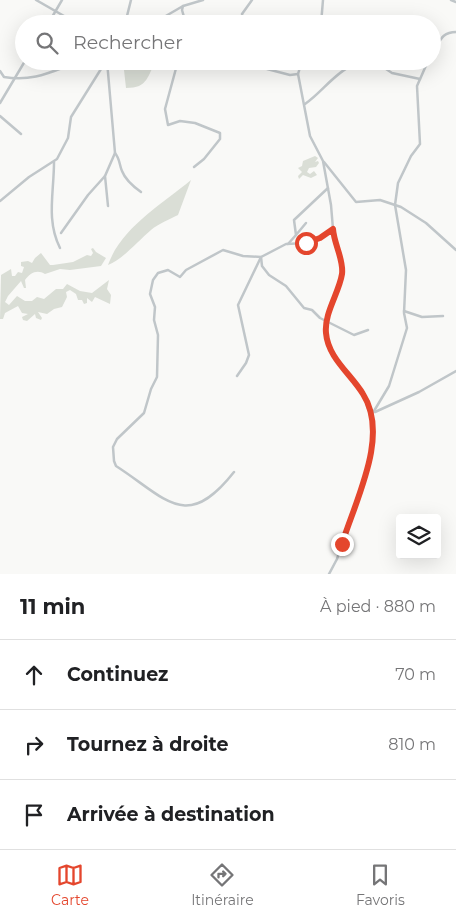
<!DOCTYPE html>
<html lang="fr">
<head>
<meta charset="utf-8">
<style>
	body { margin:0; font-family:Montserrat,sans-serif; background:#f6f6f6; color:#202124 }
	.controls { position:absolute; right:15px; bottom:15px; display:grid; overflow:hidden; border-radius:5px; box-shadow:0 5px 20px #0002 }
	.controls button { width:45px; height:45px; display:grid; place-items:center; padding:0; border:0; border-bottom:1px solid #e0e0e0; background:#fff; color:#202124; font:25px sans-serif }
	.stop { position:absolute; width:15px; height:15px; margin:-11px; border:4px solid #e4462d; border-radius:50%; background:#fff }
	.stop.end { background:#e4462d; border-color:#fff; box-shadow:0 1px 5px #0008 }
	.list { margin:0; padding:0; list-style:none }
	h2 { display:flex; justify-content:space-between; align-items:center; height:65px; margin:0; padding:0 20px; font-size:21px }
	h2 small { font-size:16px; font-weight:400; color:#757577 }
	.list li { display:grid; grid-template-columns:32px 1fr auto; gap:15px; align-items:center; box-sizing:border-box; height:70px; padding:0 20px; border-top:1px solid #e0e0e0 }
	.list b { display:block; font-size:19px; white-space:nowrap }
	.list em { font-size:16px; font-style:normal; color:#757577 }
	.icon { flex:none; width:28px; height:28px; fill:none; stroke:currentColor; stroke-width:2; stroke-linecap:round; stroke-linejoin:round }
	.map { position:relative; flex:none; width:456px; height:574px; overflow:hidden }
	.search { position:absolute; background:#fff; box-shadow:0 5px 20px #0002; left:15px; right:15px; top:15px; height:55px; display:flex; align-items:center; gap:12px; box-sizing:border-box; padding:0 18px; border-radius:28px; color:#757577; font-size:19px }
	.sheet { height:275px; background:#fff }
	nav { display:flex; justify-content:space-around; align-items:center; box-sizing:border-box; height:70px; border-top:1px solid #e0e0e0; background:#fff; font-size:14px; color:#757577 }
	nav a { display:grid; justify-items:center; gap:2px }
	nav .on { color:#e4462d }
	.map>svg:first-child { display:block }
</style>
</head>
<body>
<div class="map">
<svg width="456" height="574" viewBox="0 0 456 574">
	<rect width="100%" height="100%" fill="#f9f9f7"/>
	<g fill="#daded6">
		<path d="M123,61H157C146,76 149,88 126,88Z"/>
		<polygon points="315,156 318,158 315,162 318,161 319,163 316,167 309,168 307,172 310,174 314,171 317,175 311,178 303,175 299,179 298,176 302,172 298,168 302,166 303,161"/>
		<path d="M191,180L178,215C170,219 158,224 151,230C138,241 123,259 108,265C121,228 162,204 191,180Z"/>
		<path d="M93,248L96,252L106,258L101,266L70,270L60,269L45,274C37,269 30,273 25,280L26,288H24L21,281L8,296L5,302L9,305L17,296L25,301H32L37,297L44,299L56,289H63L67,284L80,291L92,293L109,280L107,289L111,295L110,304L95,297L92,302L87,298V303L84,304L82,300H78L76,294L70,290L66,292L67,297L62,307L54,309L47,314L38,312L42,318L41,320L36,318L35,314L27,321L23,320L22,317L28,314L22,313L18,306L5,313L3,319H0L1,275L11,269L12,276H15L18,272L22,273L24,267L21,266V262L28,261L32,263L35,258L41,253L50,265H53L73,262L87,255L91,256L93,253L91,249Z"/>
	</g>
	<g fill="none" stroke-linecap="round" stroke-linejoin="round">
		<g stroke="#c0c6c9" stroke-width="2.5">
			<polyline points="36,0 78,24"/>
			<polyline points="451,0 456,2"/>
			<polyline points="48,24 62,0"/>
			<polyline points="125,24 131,0"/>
			<polyline points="152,24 183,6"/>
			<polyline points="186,24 182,10 183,6 203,0"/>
			<polyline points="244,24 242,14 252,0"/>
			<polyline points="321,24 323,0"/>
			<path d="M432,53C440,42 441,32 456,32"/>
			<polyline points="107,61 115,153 105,176 108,206"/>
			<polyline points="178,61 165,109 168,125 180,121 195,123 220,133 220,139 204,159 194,167"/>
			<polyline points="262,61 267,69 290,75 298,74"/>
			<polyline points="302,61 298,74 310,136 323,161 331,205 334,241 342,265 342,274 326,321 325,332 333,355 363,393 372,422 372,454 337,559 329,574"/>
			<polyline points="374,61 392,73 420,79"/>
			<path d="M0,71L4,77C35,82 52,71 81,61"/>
			<polyline points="0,103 25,61"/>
			<path d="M305,104C321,93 335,73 351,66L352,61"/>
			<polyline points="0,116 21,134"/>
			<path d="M115,153C120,159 119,164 122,171C125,179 134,187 141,192"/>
			<path d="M54,162C54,193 46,220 60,248"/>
			<polyline points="324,162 356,202 380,200 401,207 426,223 456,250"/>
			<polyline points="0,201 29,177 57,159 68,138 71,117 106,61"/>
			<polyline points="61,233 88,195 105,176"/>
			<polyline points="296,235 306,223"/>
			<polyline points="288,244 296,235 294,220 328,188"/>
			<polyline points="404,311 422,317 443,316"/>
			<polyline points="237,376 246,363 249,355 238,305 261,257 286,244 306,243 320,238 333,229"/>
			<polyline points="375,412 419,392 456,371"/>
			<polyline points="371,416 389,386 407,328 404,313 406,270 395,205 398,183 411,156 420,144 417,86 428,61"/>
			<path d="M234,472C186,533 166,498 116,466L114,461L113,447L117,439L144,413L151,389L157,377L158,335L154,320L155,307L150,294L153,280L158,273L168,270L180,277L186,270L223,250L243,256L261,257L262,266L269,275L286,286L304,308L312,310L320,318L354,335L368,330"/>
		</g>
	</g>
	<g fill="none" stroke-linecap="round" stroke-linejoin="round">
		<path stroke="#e4462d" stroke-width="6" d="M306,243L320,238L333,229C334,244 344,260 342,274C339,293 324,313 326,333C328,358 351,374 363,394C390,436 355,501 342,544"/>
	</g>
</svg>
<div class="controls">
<button><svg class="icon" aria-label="layers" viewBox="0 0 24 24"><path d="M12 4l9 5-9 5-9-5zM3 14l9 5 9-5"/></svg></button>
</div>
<div class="stop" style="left:306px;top:243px"></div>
<div class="stop end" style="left:342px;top:544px"></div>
<div class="search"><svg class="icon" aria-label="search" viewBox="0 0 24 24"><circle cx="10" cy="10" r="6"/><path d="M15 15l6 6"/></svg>Rechercher</div>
</div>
<section class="sheet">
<h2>11 min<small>À pied · 880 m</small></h2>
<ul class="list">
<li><svg class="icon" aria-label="ahead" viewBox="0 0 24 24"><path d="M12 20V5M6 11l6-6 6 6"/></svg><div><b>Continuez</b></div><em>70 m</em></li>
<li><svg class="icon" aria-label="right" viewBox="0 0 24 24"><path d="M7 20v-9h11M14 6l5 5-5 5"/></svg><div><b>Tournez à droite</b></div><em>810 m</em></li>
<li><svg class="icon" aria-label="arrive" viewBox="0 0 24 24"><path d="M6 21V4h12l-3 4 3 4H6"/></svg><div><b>Arrivée à destination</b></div></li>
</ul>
</section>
<nav>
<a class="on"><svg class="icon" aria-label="map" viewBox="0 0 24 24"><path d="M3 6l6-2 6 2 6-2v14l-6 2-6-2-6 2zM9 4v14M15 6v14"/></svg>Carte</a>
<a><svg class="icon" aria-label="directions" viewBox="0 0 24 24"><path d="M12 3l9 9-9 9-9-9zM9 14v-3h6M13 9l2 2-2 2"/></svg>Itinéraire</a>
<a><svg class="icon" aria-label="saved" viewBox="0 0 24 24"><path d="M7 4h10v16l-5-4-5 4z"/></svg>Favoris</a>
</nav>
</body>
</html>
